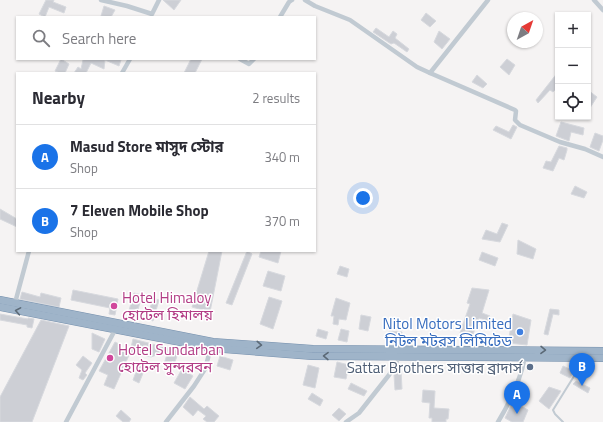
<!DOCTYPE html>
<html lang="en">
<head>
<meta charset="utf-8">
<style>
	body { margin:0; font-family:"Titillium Web","Noto Sans Bengali",sans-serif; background:#f2f2f3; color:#2b2b33 }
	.controls { position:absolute; right:12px; top:12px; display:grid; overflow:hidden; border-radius:0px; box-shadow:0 1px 3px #0004 }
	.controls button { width:36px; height:36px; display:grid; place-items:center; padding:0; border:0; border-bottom:1px solid #e1e1e2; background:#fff; color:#2b2b33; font:20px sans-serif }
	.compass { position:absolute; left:507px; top:12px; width:36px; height:36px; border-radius:50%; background:#fff; box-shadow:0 1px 3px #0004; rotate:40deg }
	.you { position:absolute; left:363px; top:198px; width:14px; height:14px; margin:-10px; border:3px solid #fff; border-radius:50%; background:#1a73e8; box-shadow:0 0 0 6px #1a73e833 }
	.badge { display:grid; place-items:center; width:26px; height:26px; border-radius:50%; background:#1a73e8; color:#fff; font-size:13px; font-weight:700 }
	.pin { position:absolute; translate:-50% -33px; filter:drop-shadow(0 1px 2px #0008) }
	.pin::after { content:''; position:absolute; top:21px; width:14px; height:12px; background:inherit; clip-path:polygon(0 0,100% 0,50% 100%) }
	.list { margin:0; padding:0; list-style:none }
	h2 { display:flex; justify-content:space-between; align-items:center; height:52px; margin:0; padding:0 16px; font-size:17px }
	h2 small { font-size:13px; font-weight:400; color:#7c7c81 }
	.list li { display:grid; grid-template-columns:26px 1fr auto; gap:12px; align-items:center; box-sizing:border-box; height:64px; padding:0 16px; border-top:1px solid #e1e1e2 }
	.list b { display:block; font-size:15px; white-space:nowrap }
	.list p { margin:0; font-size:13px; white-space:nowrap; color:#7c7c81 }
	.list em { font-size:13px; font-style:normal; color:#7c7c81 }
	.icon { flex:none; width:22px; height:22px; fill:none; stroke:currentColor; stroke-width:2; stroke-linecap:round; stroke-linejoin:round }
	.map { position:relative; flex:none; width:603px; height:422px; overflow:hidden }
	.search { position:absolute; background:#fff; box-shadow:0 1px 3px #0004; left:16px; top:16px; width:300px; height:44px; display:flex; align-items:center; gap:10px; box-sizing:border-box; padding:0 14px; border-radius:0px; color:#7c7c81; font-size:15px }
	.panel { position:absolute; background:#fff; box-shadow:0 1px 3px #0004; left:16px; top:72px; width:300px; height:180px; border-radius:0px }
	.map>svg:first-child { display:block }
</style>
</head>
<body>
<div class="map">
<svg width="603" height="422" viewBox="0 0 603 422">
	<rect width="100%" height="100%" fill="#f5f3f3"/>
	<g fill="#cdcfd5" stroke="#d7d9de">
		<polygon points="46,0 54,0 53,2 66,7 64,13 49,7 45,17 39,14"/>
		<polygon points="163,0 181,0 174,10"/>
		<polygon points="104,6 115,10 111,17 101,16"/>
		<polygon points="426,13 436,21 430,27 421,20"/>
		<polygon points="376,28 389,37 393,31 397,34 395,38 409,49 407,52 394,43 391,44 373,32"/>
		<polygon points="439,31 450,39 442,49 434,42"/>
		<polygon points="61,59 69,64 65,73 60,73 55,71"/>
		<polygon points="81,59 118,59 121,60 119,66 105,60 104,69 91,63 86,73 74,73 78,67 81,69 83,60"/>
		<polygon points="191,59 202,59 195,73 184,73"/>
		<polygon points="507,59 515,65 509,75 500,67"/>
		<polygon points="558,72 558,87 553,92 550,90 538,103 536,100"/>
		<polygon points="477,75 487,84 483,88 472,82"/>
		<polygon points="588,90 597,97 588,111"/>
		<polygon points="561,122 584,128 583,135 571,132 569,141 556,136"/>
		<polygon points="513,125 517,127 511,139 493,130 496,126 509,132"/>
		<polygon points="595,133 603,136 603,140 599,151 590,147"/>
		<polygon points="559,146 567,148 567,150 564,160 559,158 553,171 543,168 546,161 551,162"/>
		<polygon points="575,186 587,192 584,198 571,194"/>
		<polygon points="0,209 17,219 17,227 0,219"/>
		<polygon points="502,223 508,225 500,242 482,239 486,230 497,234"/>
		<polygon points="518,240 536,249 533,259 517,254"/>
		<polygon points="209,251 222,251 210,312 192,307"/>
		<polygon points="247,251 252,254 232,305 226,303"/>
		<polygon points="261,251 281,251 278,263 259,257"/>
		<polygon points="482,252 498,258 495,266 479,260"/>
		<polygon points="340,266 349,269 347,277 337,274"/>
		<polygon points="268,271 285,276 281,291 263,286"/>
		<polygon points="472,288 489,290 482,313 490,316 489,321 479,318 472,337 460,333 470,304 467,303"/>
		<polygon points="73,290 118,299 115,315 109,314 110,308 71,300"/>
		<polygon points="22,292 40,297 41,293 61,298 59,307 20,299"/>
		<polygon points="134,293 142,295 136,317 128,314"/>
		<polygon points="269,297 282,301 273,329 260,324"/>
		<polygon points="153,298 159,300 153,321 147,319"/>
		<polygon points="336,298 350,303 346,320 339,319 338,325 333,324 334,316 331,316"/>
		<polygon points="550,309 559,310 559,315 553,314 548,335 544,334"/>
		<polygon points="0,314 28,319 28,318 34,319 32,328 27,327 27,325 0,320"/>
		<polygon points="513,314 531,320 527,345 508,343"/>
		<polygon points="361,315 371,317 368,331 359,329"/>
		<polygon points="41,320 69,326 32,422 0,422 0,397"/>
		<polygon points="318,329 328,332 326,339 316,336"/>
		<polygon points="341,329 349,331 347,342 338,340"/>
		<polygon points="389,331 402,332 401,341 388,340"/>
		<polygon points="92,333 105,339 99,352 92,349"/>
		<polygon points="133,339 179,351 173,367 164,364 168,351 151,357 130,352"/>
		<polygon points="115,342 121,345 119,349 130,353 114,389 104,385 108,375 99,371"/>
		<polygon points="83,356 92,363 85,373 87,375 83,380 79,378 82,370 76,365"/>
		<polygon points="220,356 233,360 230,370 217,366"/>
		<polygon points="337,362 349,365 346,379 334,377"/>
		<polygon points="139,364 146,366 139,383 133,380"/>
		<polygon points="308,365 319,368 315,388 303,385"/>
		<polygon points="563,366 574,371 570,378 560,373"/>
		<polygon points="182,369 193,376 185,389 174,383"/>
		<polygon points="397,370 401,370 402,389 395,390 394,375"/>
		<polygon points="576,381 590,388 588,393 573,384"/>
		<polygon points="351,383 367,391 364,396 348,389"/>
		<polygon points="549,387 561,391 549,409 539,401"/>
		<polygon points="423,390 435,391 434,408 449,409 448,419 446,419 446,422 432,422 432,418 429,418 430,403 422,402"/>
		<polygon points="312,393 323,400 320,406 308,399"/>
		<polygon points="190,397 204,409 207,406 219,416 214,422 207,422 203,419 206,416 198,410 193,416 183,407"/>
		<polygon points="513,401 528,410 523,422 512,422 505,418"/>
		<polygon points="339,408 346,414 339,421 332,415"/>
		<polygon points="121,410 131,419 129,422 123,422 116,416"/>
	</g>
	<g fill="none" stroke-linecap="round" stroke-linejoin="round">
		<g stroke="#7690ad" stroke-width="8">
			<g id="trunk">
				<polyline points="0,300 213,342 313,349 603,351"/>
				<polyline points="0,307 211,348 312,356 603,358"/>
			</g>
		</g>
		<polyline stroke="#c1cad2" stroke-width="2" points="563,422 555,414 553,410 584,360"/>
		<g stroke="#c1cad2" stroke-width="4.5">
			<polyline points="101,0 127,6 152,14 159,0"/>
			<polyline points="305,0 315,6 350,20 417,67 430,73 488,0"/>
			<polyline points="594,0 603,10"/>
			<polyline points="280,17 289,2 292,0"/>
			<polyline points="240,59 249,64 254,59"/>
			<polyline points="122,73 130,59"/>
			<polyline points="430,73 515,110 516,111 515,120 520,125 560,142 585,149 603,157"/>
			<polyline points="15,303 29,251"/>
			<polyline points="66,422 115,330"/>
			<polyline points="166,422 194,386 205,369 211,347"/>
			<polyline points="346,422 359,413 389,375 395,366 398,357"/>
			<path d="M498,422C510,402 521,379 525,356"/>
		</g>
		<use href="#trunk" stroke="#9fb4c9" stroke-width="7"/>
	</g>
	<defs><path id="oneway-chevron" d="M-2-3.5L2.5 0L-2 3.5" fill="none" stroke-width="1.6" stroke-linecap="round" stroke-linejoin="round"/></defs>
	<g stroke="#5b6976">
		<use href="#oneway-chevron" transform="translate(18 311) rotate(-170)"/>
		<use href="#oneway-chevron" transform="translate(259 345) rotate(4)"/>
		<use href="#oneway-chevron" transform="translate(543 350) rotate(1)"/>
		<use href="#oneway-chevron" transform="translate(326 356) rotate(-179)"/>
	</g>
	<g fill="#d1479c" stroke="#fff" stroke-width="1.5">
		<circle cx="114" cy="306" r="4"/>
		<circle cx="110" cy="358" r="4"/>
	</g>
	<circle fill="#3f7fe0" stroke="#fff" stroke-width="1.5" cx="520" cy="332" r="4"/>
	<circle fill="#5c6f8a" stroke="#fff" stroke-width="1.5" cx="530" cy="367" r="4"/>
	<g text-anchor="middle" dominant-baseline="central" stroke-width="3" stroke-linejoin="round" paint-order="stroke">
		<g font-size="15" fill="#b23c85" stroke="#fff" text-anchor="start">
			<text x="122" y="297">Hotel Himaloy<tspan x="122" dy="17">হোটেল হিমালয়</tspan></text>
			<text x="118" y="349">Hotel Sundarban<tspan x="118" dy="17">হোটেল সুন্দরবন</tspan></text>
		</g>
		<g font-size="15" fill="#366cbe" stroke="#fff" text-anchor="end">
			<text x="512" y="323">Nitol Motors Limited<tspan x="512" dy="17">নিটল মটরস লিমিটেড</tspan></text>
		</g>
		<g font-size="15" fill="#4e5e75" stroke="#fff" text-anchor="end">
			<text x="522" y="367">Sattar Brothers সাত্তার ব্রাদার্স</text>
		</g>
	</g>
</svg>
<div class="controls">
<button>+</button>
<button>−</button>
<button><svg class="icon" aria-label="locate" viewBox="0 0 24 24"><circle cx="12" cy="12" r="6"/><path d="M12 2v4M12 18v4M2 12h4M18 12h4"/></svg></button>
</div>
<svg class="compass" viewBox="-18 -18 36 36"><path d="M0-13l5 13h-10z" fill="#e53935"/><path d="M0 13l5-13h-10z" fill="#7c7c81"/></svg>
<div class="you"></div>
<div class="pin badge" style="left:517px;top:414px">A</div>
<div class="pin badge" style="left:582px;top:386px">B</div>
<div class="search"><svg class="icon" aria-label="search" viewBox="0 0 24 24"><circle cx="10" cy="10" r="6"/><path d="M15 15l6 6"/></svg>Search here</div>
<section class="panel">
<h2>Nearby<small>2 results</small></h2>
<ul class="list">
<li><span class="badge">A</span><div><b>Masud Store মাসুদ স্টোর</b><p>Shop</p></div><em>340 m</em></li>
<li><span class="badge">B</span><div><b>7 Eleven Mobile Shop</b><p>Shop</p></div><em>370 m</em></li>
</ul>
</section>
</div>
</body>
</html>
